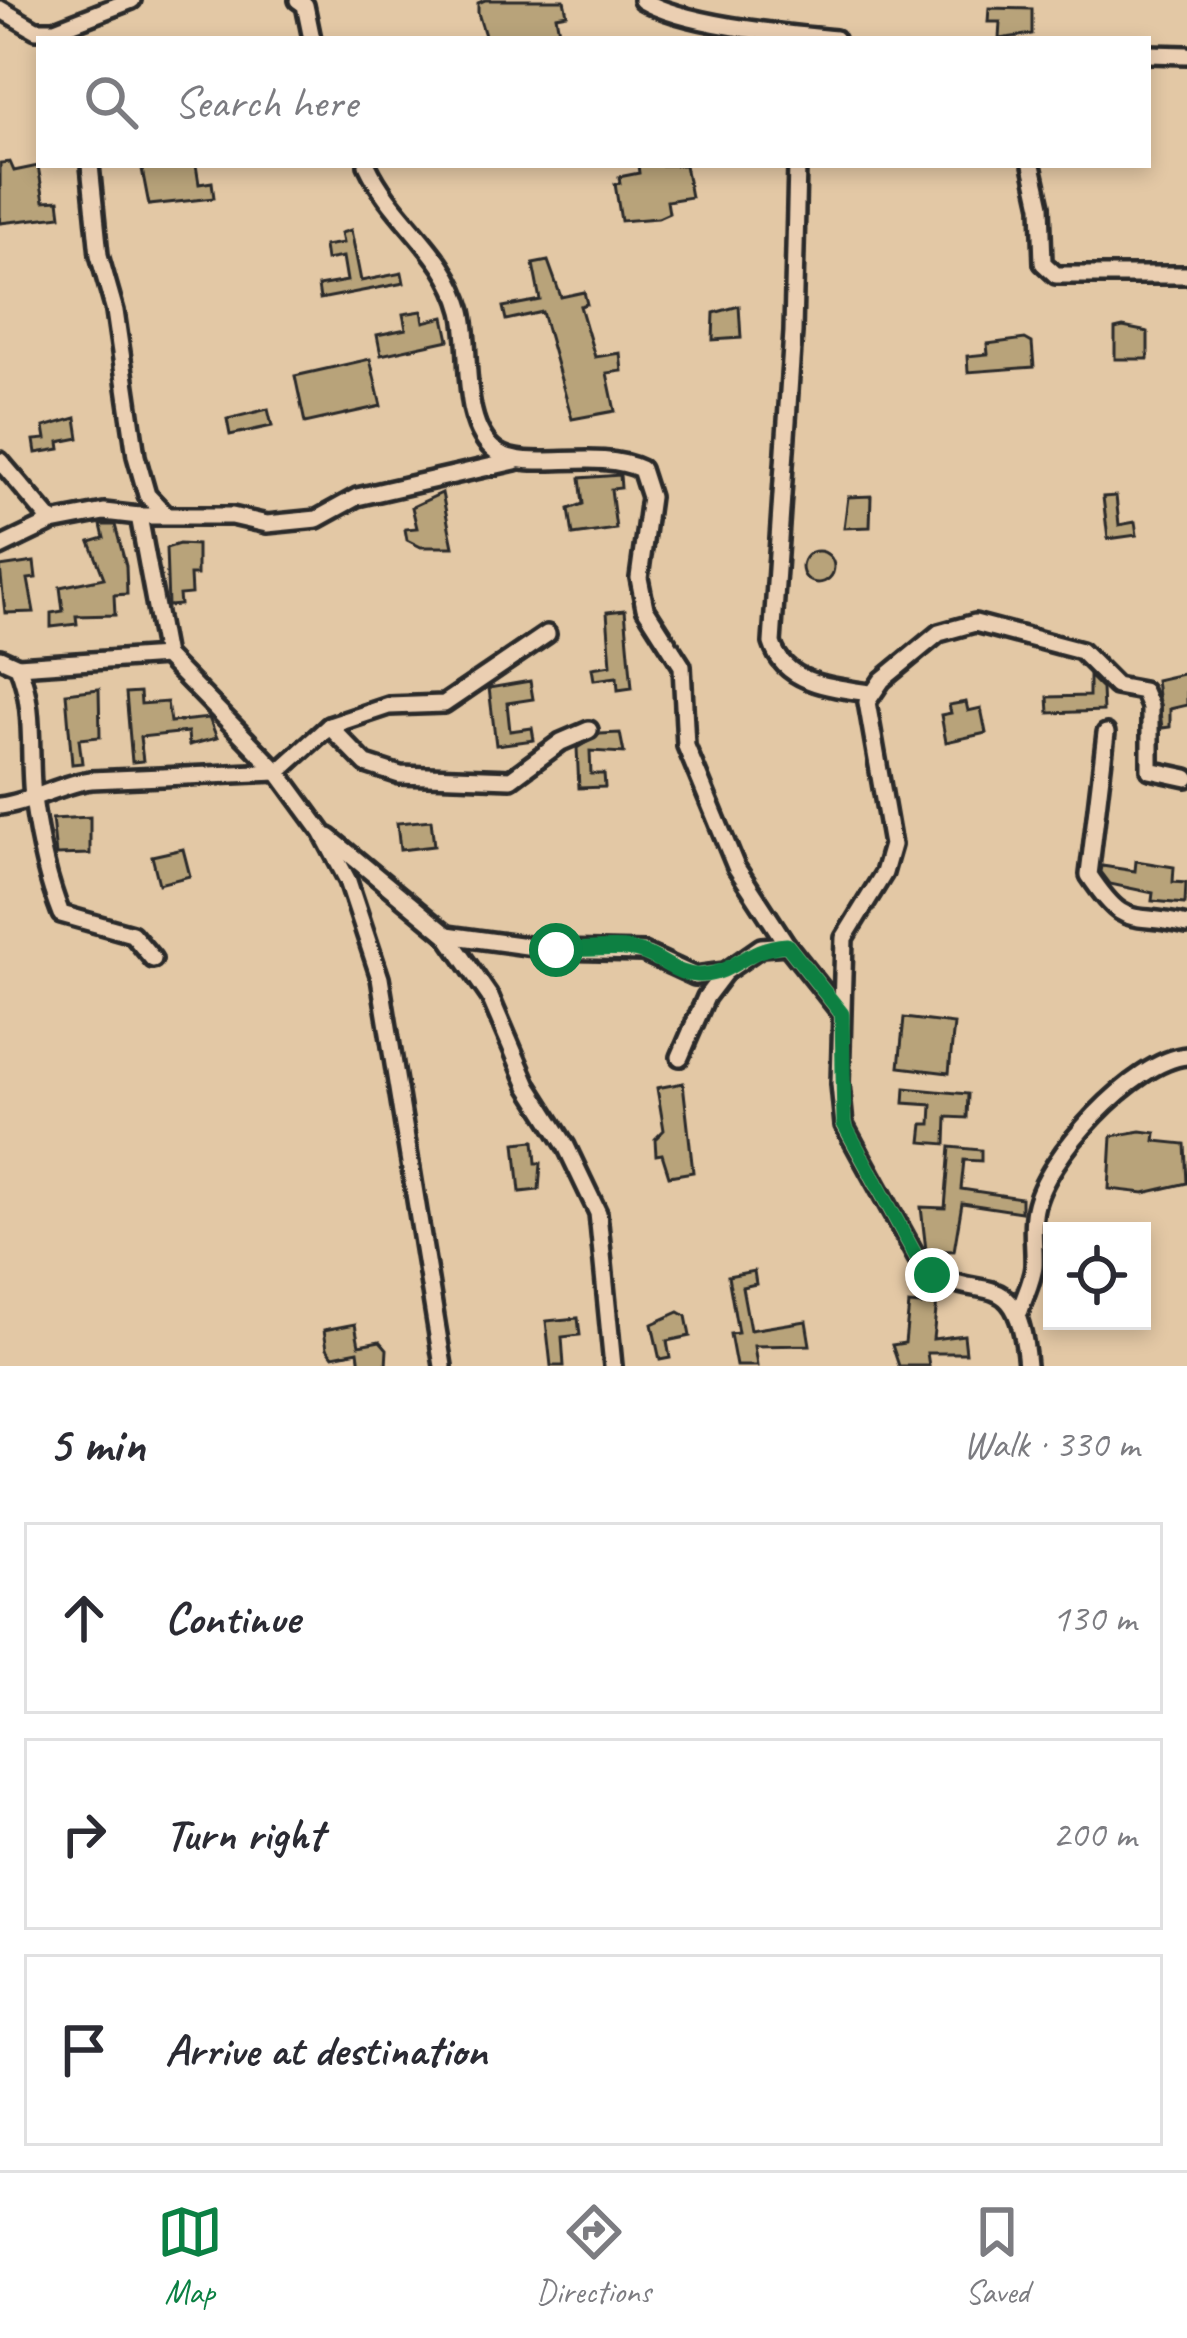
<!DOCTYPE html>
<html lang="en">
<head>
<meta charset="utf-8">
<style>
	body { margin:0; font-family:Caveat,sans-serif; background:#f2f2f3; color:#2b2b33 }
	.controls { position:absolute; right:36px; bottom:36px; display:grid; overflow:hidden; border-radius:0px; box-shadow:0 6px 18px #0003 }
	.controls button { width:108px; height:108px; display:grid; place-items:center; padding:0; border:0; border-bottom:3px solid #e1e1e2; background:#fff; color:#2b2b33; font:60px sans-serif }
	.stop { position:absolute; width:36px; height:36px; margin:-27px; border:9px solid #0b8043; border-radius:50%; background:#fff }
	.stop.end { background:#0b8043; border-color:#fff; box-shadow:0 3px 12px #0008 }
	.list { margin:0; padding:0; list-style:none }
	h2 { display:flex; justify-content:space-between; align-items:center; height:156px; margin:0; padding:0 48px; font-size:51px }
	h2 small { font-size:39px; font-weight:400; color:#7c7c81 }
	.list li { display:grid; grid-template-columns:78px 1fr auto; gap:36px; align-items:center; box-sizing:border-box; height:192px; margin:0 24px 24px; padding:0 24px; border:3px solid #e1e1e2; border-radius:0px }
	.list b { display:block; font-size:45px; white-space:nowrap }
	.list em { font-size:39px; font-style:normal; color:#7c7c81 }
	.icon { flex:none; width:66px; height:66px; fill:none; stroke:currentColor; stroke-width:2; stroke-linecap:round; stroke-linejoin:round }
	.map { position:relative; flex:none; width:1187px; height:1366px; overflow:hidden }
	.search { position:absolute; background:#fff; box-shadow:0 6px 18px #0003; left:36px; right:36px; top:36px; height:132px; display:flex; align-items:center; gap:30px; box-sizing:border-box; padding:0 42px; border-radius:0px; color:#7c7c81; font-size:45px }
	.sheet { height:804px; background:#fff }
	nav { display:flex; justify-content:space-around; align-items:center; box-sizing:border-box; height:168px; border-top:3px solid #e1e1e2; background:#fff; font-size:33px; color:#7c7c81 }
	nav a { display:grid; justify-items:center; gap:6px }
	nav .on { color:#0b8043 }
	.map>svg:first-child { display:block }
</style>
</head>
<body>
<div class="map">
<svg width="1187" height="1366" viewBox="0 0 1187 1366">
	<rect width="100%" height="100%" fill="#e3c8a5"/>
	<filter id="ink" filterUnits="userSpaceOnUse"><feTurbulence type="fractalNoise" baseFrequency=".00833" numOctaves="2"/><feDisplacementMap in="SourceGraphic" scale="24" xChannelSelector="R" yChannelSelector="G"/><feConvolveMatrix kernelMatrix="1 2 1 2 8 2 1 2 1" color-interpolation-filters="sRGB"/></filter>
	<g filter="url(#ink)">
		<g fill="#b8a37a" stroke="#2b2b2b" stroke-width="3">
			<polygon points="485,0 564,0 567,14 556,16 560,37 486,39 478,13 478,3"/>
			<polygon points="989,8 1032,9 1032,34 999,39 1000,22 988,22"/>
			<polygon points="10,162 14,171 38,166 44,201 59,200 61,216 0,223 0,163"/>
			<polygon points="163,165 196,165 199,184 212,182 214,198 149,205 142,169"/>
			<polygon points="638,165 685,165 691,197 667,201 669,213 658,218 621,221 615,184 620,183 619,177 639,173"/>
			<polygon points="351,230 361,281 402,273 404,283 320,299 318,286 347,281 343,257 326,260 324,246 343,243 341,233"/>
			<polygon points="548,261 561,297 584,292 587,304 580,306 595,357 620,353 622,371 607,373 615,411 572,419 542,312 506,320 503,307 540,300 533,264"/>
			<polygon points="739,306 741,338 713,340 714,313"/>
			<polygon points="422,311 424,322 444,317 449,340 381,355 377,335 406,329 403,314"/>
			<polygon points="1123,327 1148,332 1148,359 1115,359 1115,329"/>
			<polygon points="1025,339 1032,343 1034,367 968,372 967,356 988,354 987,344"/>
			<polygon points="370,359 381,406 305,423 295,376"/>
			<polygon points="268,409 272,426 230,435 227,419"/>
			<polygon points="76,418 79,438 59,442 60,449 36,453 34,440 46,439 44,427"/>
			<polygon points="620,475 621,488 611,489 616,529 573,535 569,509 583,504 580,478"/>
			<polygon points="442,493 453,547 421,547 407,540 405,529 417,528 412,507"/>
			<polygon points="871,496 870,527 844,528 848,497"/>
			<polygon points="1116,496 1119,525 1135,522 1137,535 1108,539 1103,497"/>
			<polygon points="101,525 115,525 126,566 127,594 114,595 115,615 76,616 77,624 51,627 51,613 63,611 60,587 104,578 90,542 104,538"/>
			<polygon points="179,544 197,545 197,575 190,575 191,594 179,595 180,605 168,606 166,548"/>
			<circle cx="818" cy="567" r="16"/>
			<polygon points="34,562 36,578 28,579 34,612 5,613 0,567"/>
			<polygon points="625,610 632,688 618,690 617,677 594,680 592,668 611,665 607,612"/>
			<polygon points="1187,673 1187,705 1170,709 1170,727 1162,728 1156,680"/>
			<polygon points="1089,676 1102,689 1103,711 1049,713 1048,697 1089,696"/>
			<polygon points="530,681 533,699 507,703 510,731 532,728 534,740 496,745 489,688"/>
			<polygon points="99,689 100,737 79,739 82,763 72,764 66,693"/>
			<polygon points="140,692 141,704 167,702 170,722 209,718 217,738 189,745 188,732 140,737 143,761 132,762 126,693"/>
			<polygon points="966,702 968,711 981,708 986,733 946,742 941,715 951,713 949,705"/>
			<polygon points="620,733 624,753 590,751 591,774 604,774 605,787 579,788 577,748 600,734"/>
			<polygon points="90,817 90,854 56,855 52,819"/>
			<polygon points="431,820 434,846 400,850 397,823"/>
			<polygon points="183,849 190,876 159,884 152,856"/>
			<polygon points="1136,861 1174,867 1173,882 1186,883 1185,904 1152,901 1153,893 1110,884 1101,872 1102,866 1135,871"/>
			<polygon points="904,1018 954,1024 949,1073 899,1067"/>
			<polygon points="683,1083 693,1172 669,1176 662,1154 656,1155 655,1139 664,1130 657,1088"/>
			<polygon points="905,1088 968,1094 967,1118 947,1117 946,1144 921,1142 923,1124 931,1124 932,1105 904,1103"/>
			<polygon points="1141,1131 1156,1133 1155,1141 1185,1144 1187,1183 1144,1193 1109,1189 1112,1136"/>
			<polygon points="534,1141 536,1163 541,1163 539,1190 520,1192 515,1143"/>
			<polygon points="950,1147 981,1150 981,1161 964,1160 961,1189 1021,1198 1021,1212 962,1203 954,1251 926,1250 921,1207 945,1208"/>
			<polygon points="754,1271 756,1284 742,1287 750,1330 806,1321 810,1345 754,1346 757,1366 736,1366 730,1334 738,1333 728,1276"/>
			<polygon points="921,1300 937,1301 933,1339 964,1335 966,1353 927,1353 929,1366 899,1366 892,1345 905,1343 909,1304 921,1305"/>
			<polygon points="679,1312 686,1316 690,1336 667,1341 670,1358 660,1360 652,1324"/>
			<polygon points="578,1318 580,1335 562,1337 564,1366 551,1366 546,1321"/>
			<polygon points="355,1324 359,1345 380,1341 387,1349 386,1366 360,1366 358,1351 333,1356 327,1348 324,1330"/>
		</g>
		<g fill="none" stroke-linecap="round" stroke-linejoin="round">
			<g stroke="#2b2b2b" stroke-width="24">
				<g id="minor">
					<polyline points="298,0 305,5 312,39"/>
					<path d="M642,0C684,25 784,34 835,39"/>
					<polyline points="0,9 36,30 55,30 132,0"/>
					<polyline points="1148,54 1187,55"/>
					<polyline points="90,165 99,255 115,311 136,456 147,495 164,513"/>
					<path d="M367,165C393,221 446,251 462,311C472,350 459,426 497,452C528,473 596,448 641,469L650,497L639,578L645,608L682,666L686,746L736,867L787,945L841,1013"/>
					<path d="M797,165L793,332L772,643C784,684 834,688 871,693"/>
					<polyline points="1032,165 1041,206 1043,263 1056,275 1187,275"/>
					<polyline points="0,461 52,522 104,512 139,516 165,656 278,772 322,832 348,881 380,978 443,1366"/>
					<polyline points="139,516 232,516 267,524 317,519 357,497 515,461"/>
					<polyline points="0,547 52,522"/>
					<path d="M0,658L18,666C37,711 27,759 34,805C39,841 48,881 61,914L132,934L153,959"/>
					<polyline points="18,666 165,656"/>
					<polyline points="329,726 366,764 400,775 511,779 561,742 589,730"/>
					<path d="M1106,733L1089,875C1127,932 1129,911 1187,925"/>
					<path d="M0,806C33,802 59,784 91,780L278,772L329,726L389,706L444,704L547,634"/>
					<polyline points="329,837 447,935 490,997 528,1086 566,1146 598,1213 613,1366"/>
					<polyline points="447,935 556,950 643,952 695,976 725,972 761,947 787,945"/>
					<polyline points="680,1057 706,997 725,972"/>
					<path d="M1020,1311C1024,1297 1033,1280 1034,1266C1035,1247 1031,1228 1035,1209C1045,1158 1134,1060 1187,1056"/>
					<path d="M1027,1366C1018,1249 970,1316 917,1258L844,1125L840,1084L844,938L884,873L892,845L867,702L882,680L939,633L975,623L1081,651L1116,686L1143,691L1150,707V770L1187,778"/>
				</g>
			</g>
			<use href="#minor" stroke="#ebcfb2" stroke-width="15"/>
		</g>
	</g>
	<g fill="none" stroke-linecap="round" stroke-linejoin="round" filter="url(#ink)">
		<path stroke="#0b8043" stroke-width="15" d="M556,950C582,951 617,945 641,952C662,958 677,977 702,975C737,973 743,948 787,945L842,1014L844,1124L917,1258L932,1275"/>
	</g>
</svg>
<div class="controls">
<button><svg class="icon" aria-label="locate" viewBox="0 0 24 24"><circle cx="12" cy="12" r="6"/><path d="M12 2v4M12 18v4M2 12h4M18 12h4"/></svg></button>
</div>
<div class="stop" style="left:556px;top:950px"></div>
<div class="stop end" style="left:932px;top:1275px"></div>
<div class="search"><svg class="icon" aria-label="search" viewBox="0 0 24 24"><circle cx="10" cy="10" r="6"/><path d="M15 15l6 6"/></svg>Search here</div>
</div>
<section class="sheet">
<h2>5 min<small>Walk · 330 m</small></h2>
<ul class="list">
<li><svg class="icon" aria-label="ahead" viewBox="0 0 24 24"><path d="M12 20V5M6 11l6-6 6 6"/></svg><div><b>Continue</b></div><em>130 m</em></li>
<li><svg class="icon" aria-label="right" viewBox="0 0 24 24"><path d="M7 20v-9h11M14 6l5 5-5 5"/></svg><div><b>Turn right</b></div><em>200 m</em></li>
<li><svg class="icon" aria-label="arrive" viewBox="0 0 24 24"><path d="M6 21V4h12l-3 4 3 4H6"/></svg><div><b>Arrive at destination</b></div></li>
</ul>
</section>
<nav>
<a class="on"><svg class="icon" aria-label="map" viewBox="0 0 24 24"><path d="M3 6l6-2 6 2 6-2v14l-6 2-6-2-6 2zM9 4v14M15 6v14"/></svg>Map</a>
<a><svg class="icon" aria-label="directions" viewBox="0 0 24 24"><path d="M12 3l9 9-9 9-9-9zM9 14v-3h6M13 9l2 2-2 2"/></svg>Directions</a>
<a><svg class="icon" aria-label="saved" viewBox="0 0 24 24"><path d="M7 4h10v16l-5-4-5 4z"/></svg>Saved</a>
</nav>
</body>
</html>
